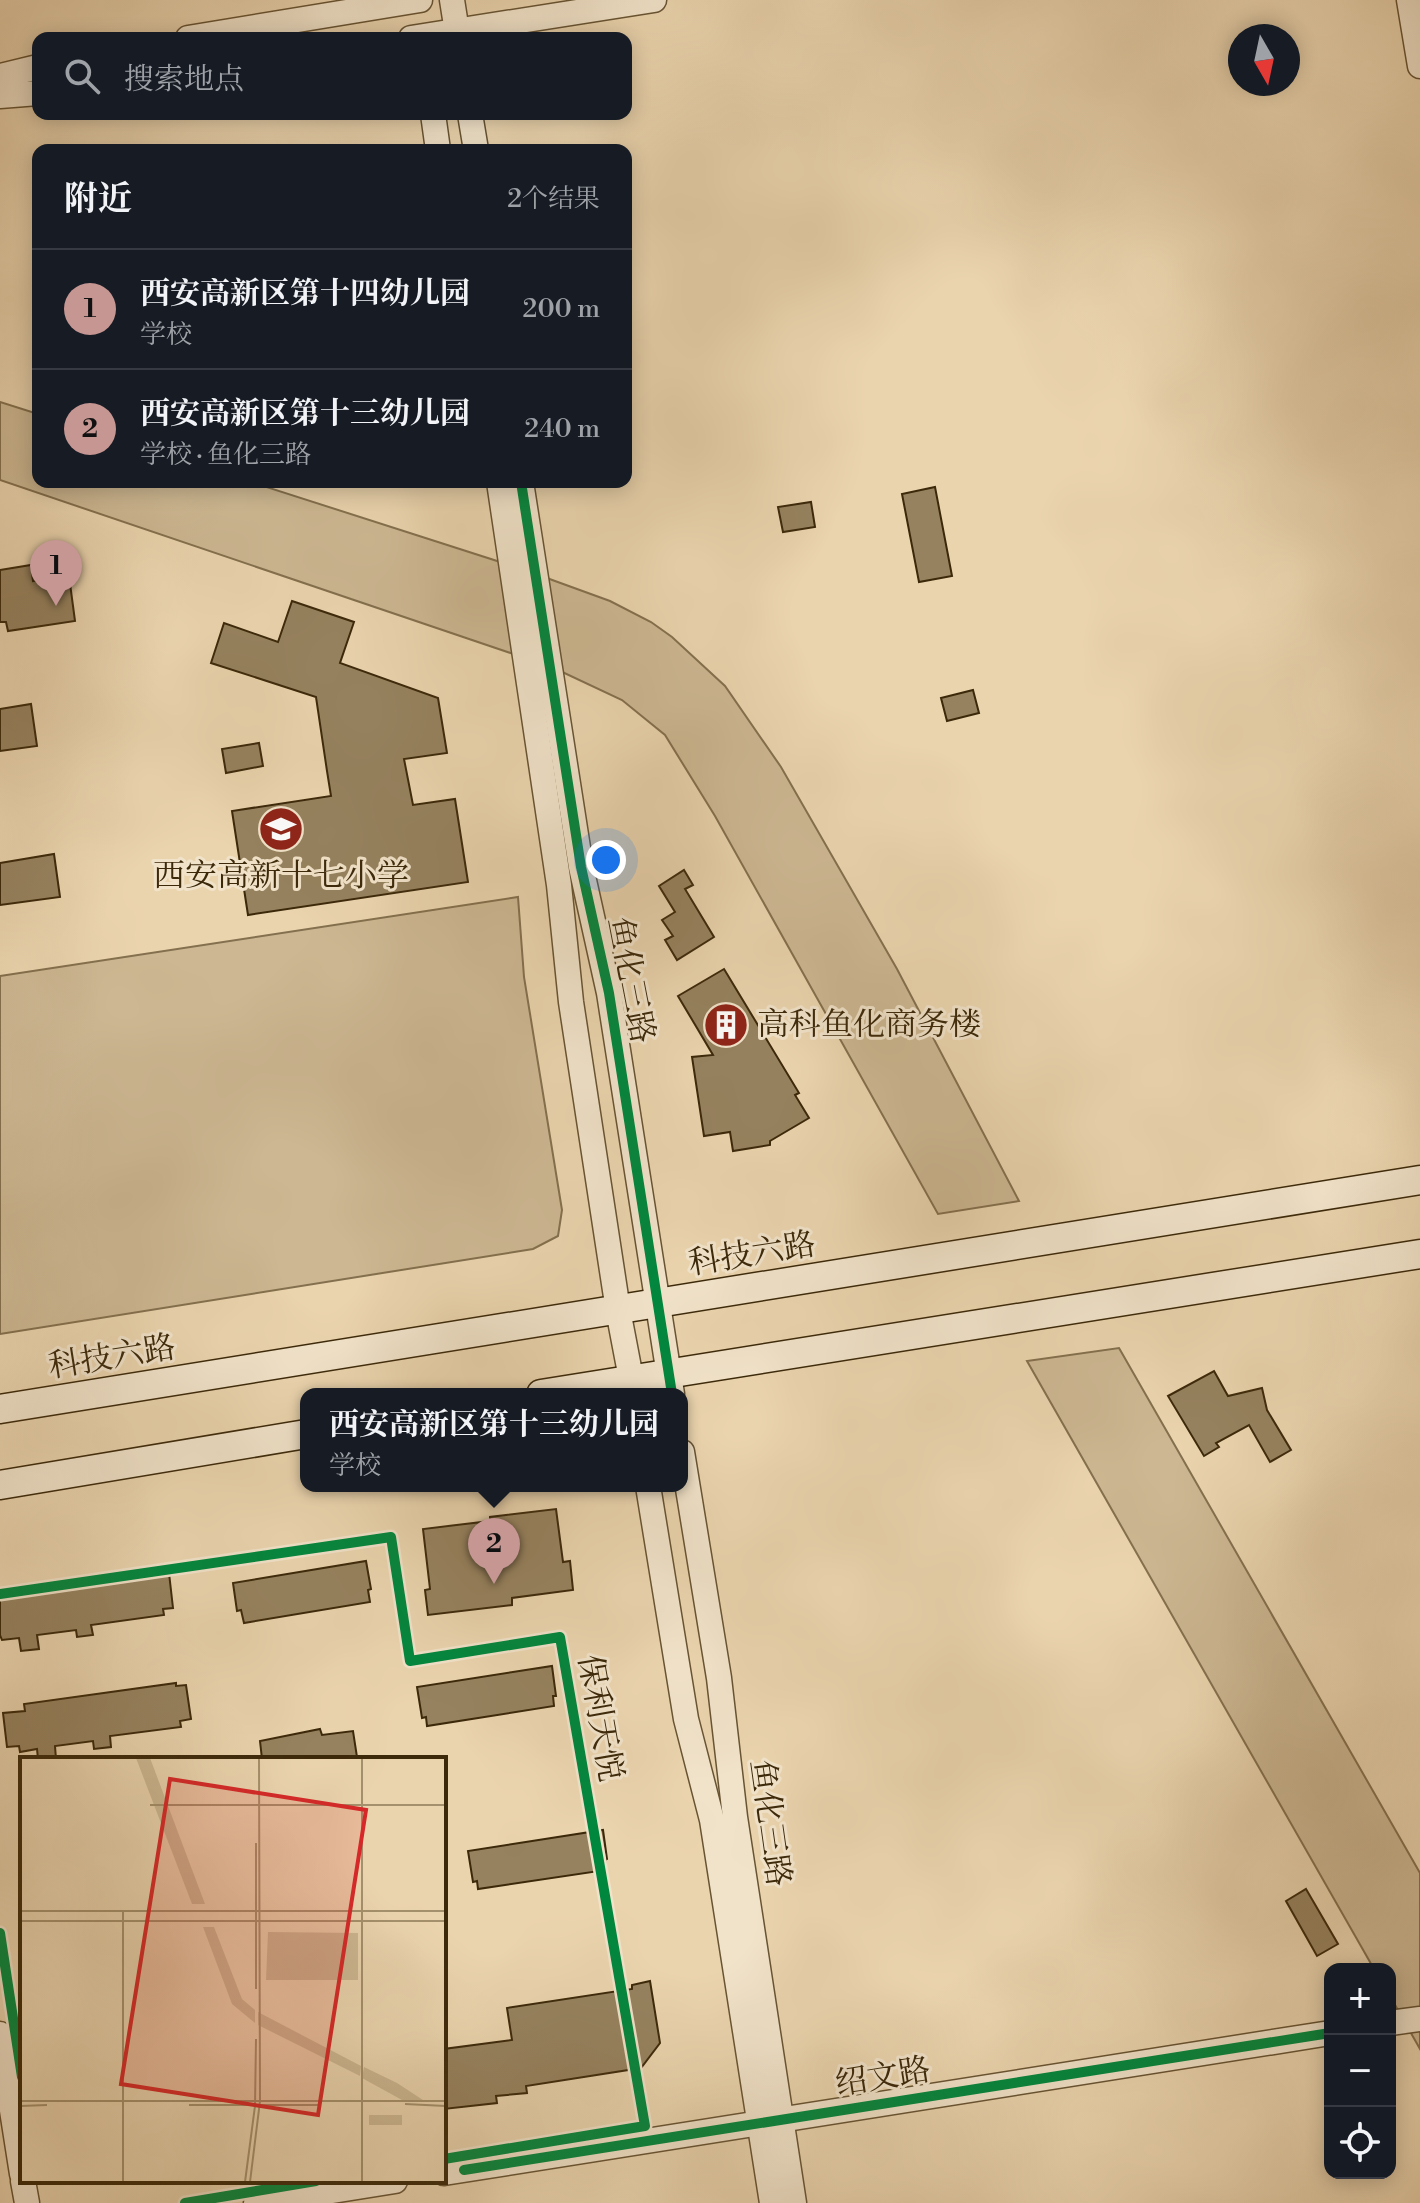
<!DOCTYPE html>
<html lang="zh">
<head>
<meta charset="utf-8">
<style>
	body { margin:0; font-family:"Libre Bodoni","Noto Serif SC",serif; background:#20242c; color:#f1f3f6 }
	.controls { position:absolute; right:24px; bottom:24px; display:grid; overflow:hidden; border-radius:16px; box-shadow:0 4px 20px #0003 }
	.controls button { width:72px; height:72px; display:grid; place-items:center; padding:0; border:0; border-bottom:2px solid #363941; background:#171b24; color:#f1f3f6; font:40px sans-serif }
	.compass { position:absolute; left:1228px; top:24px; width:72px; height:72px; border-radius:50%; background:#171b24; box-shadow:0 4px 20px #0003; rotate:171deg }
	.you { position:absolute; left:606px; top:860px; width:28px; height:28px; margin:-20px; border:6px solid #fff; border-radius:50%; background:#1a73e8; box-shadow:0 0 0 12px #1a73e833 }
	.badge { display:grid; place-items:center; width:52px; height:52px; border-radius:50%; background:#c59692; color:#111; font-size:26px; font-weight:700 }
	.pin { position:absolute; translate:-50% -66px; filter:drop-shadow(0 2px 4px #0008) }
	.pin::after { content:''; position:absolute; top:42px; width:28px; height:24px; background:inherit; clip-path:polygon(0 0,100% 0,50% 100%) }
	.popup { position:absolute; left:300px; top:1388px; width:388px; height:104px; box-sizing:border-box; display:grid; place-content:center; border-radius:16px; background:#171b24; filter:drop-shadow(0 2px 6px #0005); font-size:26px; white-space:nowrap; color:#9ea1a6 }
	.popup b { font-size:30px; color:#f1f3f6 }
	.popup::after { content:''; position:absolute; left:50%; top:100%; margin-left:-16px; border:16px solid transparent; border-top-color:#171b24 }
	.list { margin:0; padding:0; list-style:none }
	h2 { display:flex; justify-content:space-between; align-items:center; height:104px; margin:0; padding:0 32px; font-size:34px }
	h2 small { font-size:26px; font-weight:400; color:#9ea1a6 }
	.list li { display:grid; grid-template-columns:52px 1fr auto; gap:24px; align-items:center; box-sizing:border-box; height:120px; padding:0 32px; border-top:2px solid #363941 }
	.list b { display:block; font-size:30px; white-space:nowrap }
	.list p { margin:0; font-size:26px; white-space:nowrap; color:#9ea1a6 }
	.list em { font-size:26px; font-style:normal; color:#9ea1a6 }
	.icon { flex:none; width:44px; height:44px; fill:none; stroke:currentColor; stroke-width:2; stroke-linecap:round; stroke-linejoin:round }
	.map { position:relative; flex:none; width:1420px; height:2203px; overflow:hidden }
	.search { position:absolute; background:#171b24; box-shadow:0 4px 20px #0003; left:32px; top:32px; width:600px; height:88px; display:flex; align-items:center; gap:20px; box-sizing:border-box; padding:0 28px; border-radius:16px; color:#9ea1a6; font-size:30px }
	.panel { position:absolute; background:#171b24; box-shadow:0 4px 20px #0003; left:32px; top:144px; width:600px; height:344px; border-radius:16px }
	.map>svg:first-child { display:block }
</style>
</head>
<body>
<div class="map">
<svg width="1420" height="2203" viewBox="0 0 1420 2203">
	<rect width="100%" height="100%" fill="#ead4ae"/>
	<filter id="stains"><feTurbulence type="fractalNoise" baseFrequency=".0025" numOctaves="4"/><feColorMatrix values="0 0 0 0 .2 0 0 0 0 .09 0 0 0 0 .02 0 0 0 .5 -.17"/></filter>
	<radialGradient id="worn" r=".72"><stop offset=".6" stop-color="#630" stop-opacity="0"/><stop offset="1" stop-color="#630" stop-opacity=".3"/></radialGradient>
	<g fill="#ccb792" stroke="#84704e" stroke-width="2">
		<polygon points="0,402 38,414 38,482 251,482 522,569 537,662 0,480"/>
		<polygon points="544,577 610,601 651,622 672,637 725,686 781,767 897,969 1019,1201 938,1214 715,816 665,735 622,700 558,670"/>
		<polygon points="518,897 524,977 562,1210 558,1236 533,1249 0,1334 0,976"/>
		<polygon points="1119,1348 1420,1873 1420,2049 1390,1996 1390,1969 1374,1969 1027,1361"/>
	</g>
	<g fill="#96825f" stroke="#3c290a" stroke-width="2">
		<polygon points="935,487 952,576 919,582 902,494"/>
		<polygon points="811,502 815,527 783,532 778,507"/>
		<polygon points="31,565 33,581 69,576 75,621 8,631 6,622 0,622 0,570"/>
		<polygon points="292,601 354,622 340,663 438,698 447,753 404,759 413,805 455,799 468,882 248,915 232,811 331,796 327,771 316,697 211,663 224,623 278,642"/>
		<polygon points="973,690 979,713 947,721 941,698"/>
		<polygon points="31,704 37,746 0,751 0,709"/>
		<polygon points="259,743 263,766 226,773 222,749"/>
		<polygon points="54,854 60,897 0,905 0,863"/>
		<polygon points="684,870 693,885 685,889 714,937 677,960 665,940 673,936 662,920 675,912 659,886"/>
		<polygon points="724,969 799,1093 795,1095 809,1118 770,1141 770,1145 733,1151 730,1132 704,1136 692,1057 713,1055 678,996"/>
		<polygon points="1214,1371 1228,1396 1262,1388 1267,1410 1291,1450 1270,1462 1249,1425 1216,1443 1219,1447 1204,1456 1168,1396"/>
		<polygon points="556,1509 563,1562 570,1561 573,1590 512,1598 512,1605 428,1615 425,1590 430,1589 423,1529 490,1521 490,1517"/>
		<polygon points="366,1561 371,1589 368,1590 370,1602 244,1623 241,1610 237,1611 233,1583"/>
		<polygon points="158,1572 158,1575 169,1573 173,1608 163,1609 164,1615 91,1625 93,1635 77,1637 76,1630 37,1635 39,1649 21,1651 19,1638 2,1640 0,1635 0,1600 7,1599 6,1593"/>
		<polygon points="552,1666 556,1696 553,1696 554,1706 427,1726 426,1717 422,1718 417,1687"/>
		<polygon points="176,1683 176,1686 186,1685 191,1719 180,1721 181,1727 110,1736 111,1747 94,1749 93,1741 55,1746 56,1759 38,1759 37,1749 20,1752 19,1746 7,1747 3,1713 25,1711 24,1704"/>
		<polygon points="320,1729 322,1735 353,1731 357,1757 262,1759 260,1741"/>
		<polygon points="603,1830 607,1859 605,1860 606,1870 478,1889 477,1881 473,1882 468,1851"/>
		<polygon points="1306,1889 1338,1944 1317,1956 1286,1901"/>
		<polygon points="650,1981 660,2043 641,2068 526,2086 527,2093 496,2096 497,2103 444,2109 444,2049 512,2040 507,2008 632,1989 632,1985"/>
	</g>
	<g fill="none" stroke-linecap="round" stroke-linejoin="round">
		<g stroke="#685433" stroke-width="27">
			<g id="tertiary">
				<polyline points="452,0 458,38"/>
				<polyline points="1409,0 1420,66"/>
				<polyline points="188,38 420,0"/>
				<polyline points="411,38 654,0"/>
				<polyline points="0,76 38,67"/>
				<polyline points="0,96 38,93"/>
				<polyline points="433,114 438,150"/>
				<polyline points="470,114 476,150"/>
				<polyline points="499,482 559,885 571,1002 618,1310 634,1394"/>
				<polyline points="521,482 581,867 609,993 672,1394"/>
				<polyline points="682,1452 719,1678 735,1817 794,2203"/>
				<polyline points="648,1486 686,1719 712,1820 772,2203"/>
				<polyline points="1390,2023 1420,2019"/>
				<polyline points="0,2034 22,2174"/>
				<polyline points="444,2173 1330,2033"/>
				<polyline points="23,2181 27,2203"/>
				<polyline points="256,2203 395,2181"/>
			</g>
		</g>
		<g stroke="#3c290a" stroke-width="31">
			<g id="secondary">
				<polyline points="541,1394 1420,1254"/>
				<polyline points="0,1409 1420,1180"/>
				<polyline points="0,1485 306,1434"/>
			</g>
		</g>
		<use href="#tertiary" stroke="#f1e3ca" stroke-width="24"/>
		<use href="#secondary" stroke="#f1e3ca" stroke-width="28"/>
		<g stroke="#f1e3ca" stroke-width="15">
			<g id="cycleway">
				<polyline points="521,482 581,867 609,993 672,1394"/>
				<polyline points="0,1594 391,1537 410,1661 560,1637 645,2126 444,2159"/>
				<polyline points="0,1933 22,2077"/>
				<polyline points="464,2170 1330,2033"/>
				<polyline points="185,2203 316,2181"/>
			</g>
		</g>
		<use href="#cycleway" stroke="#00873e" stroke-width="10"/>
	</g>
	<defs>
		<g id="school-disc" transform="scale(2.3)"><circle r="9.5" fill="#8f2418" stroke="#f1e3ca"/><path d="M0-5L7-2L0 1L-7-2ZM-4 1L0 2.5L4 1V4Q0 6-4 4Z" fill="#fff"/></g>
		<g id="building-disc" transform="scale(2.3)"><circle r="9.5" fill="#8f2418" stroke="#f1e3ca"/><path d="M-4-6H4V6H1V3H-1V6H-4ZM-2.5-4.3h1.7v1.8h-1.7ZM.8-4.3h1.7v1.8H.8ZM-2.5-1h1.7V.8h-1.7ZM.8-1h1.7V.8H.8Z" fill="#fff"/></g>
	</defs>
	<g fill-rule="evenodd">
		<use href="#school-disc" x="281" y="829"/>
		<use href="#building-disc" x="726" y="1025"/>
	</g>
	<g text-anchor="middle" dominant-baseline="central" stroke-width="6" stroke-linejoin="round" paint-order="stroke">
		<g font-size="32" fill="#3c290a" stroke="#f1e3ca">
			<text x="281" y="876">西安高新十七小学</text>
			<text x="757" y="1025" text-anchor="start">高科鱼化商务楼</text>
		</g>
		<g font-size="32" fill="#3c290a" stroke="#f1e3ca">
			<text transform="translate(631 980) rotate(79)">鱼化三路</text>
			<text transform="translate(752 1254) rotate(-9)">科技六路</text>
			<text transform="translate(112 1357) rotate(-9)">科技六路</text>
			<text transform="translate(600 1718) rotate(80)">保利天悦</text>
			<text transform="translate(770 1823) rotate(82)">鱼化三路</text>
			<text transform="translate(883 2077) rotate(-9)">绍文路</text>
		</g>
	</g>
	<g transform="translate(20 1757)">
		<rect width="426" height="426" fill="#ead4ae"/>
		<path d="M116,1H130L185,147H172ZM183,170H194L222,242L235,253V266L212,247ZM248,175L338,176V223H246ZM238,255L341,309L340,319L238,268ZM344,310L377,326L403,343H382L342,321ZM349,358H382V368H349Z" fill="#ccb792"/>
		<path fill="none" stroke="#a4906c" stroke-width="2" d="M130,48H426M236,86V232M0,154H426M103,154V425M0,164H426M0,344H426M385,347L426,349M169,348H299M0,349L27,348M225,425L235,349L236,282M230,425L240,344L239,1M342,425V1"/>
		<path fill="#d62828" fill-opacity="0.15" stroke="#d62828" stroke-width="4" d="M150,22L346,53L298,358L101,327Z"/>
		<rect width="426" height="426" fill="none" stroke="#3c290a" stroke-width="4"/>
	</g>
	<rect width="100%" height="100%" filter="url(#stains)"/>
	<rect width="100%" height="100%" fill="url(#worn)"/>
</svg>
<div class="controls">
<button>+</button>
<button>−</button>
<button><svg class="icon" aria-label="locate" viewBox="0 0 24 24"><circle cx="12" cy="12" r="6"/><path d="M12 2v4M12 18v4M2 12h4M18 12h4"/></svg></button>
</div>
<svg class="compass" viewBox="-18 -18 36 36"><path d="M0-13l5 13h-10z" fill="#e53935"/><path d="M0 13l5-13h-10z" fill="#9ea1a6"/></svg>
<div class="you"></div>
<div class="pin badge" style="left:56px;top:606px">1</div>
<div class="pin badge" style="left:494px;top:1584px">2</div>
<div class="popup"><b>西安高新区第十三幼儿园</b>学校</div>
<div class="search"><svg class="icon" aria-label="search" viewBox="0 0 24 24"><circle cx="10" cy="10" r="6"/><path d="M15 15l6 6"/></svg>搜索地点</div>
<section class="panel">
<h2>附近<small>2个结果</small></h2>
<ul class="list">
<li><span class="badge">1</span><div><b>西安高新区第十四幼儿园</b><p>学校</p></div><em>200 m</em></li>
<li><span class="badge">2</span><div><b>西安高新区第十三幼儿园</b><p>学校 · 鱼化三路</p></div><em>240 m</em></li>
</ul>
</section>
</div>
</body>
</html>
